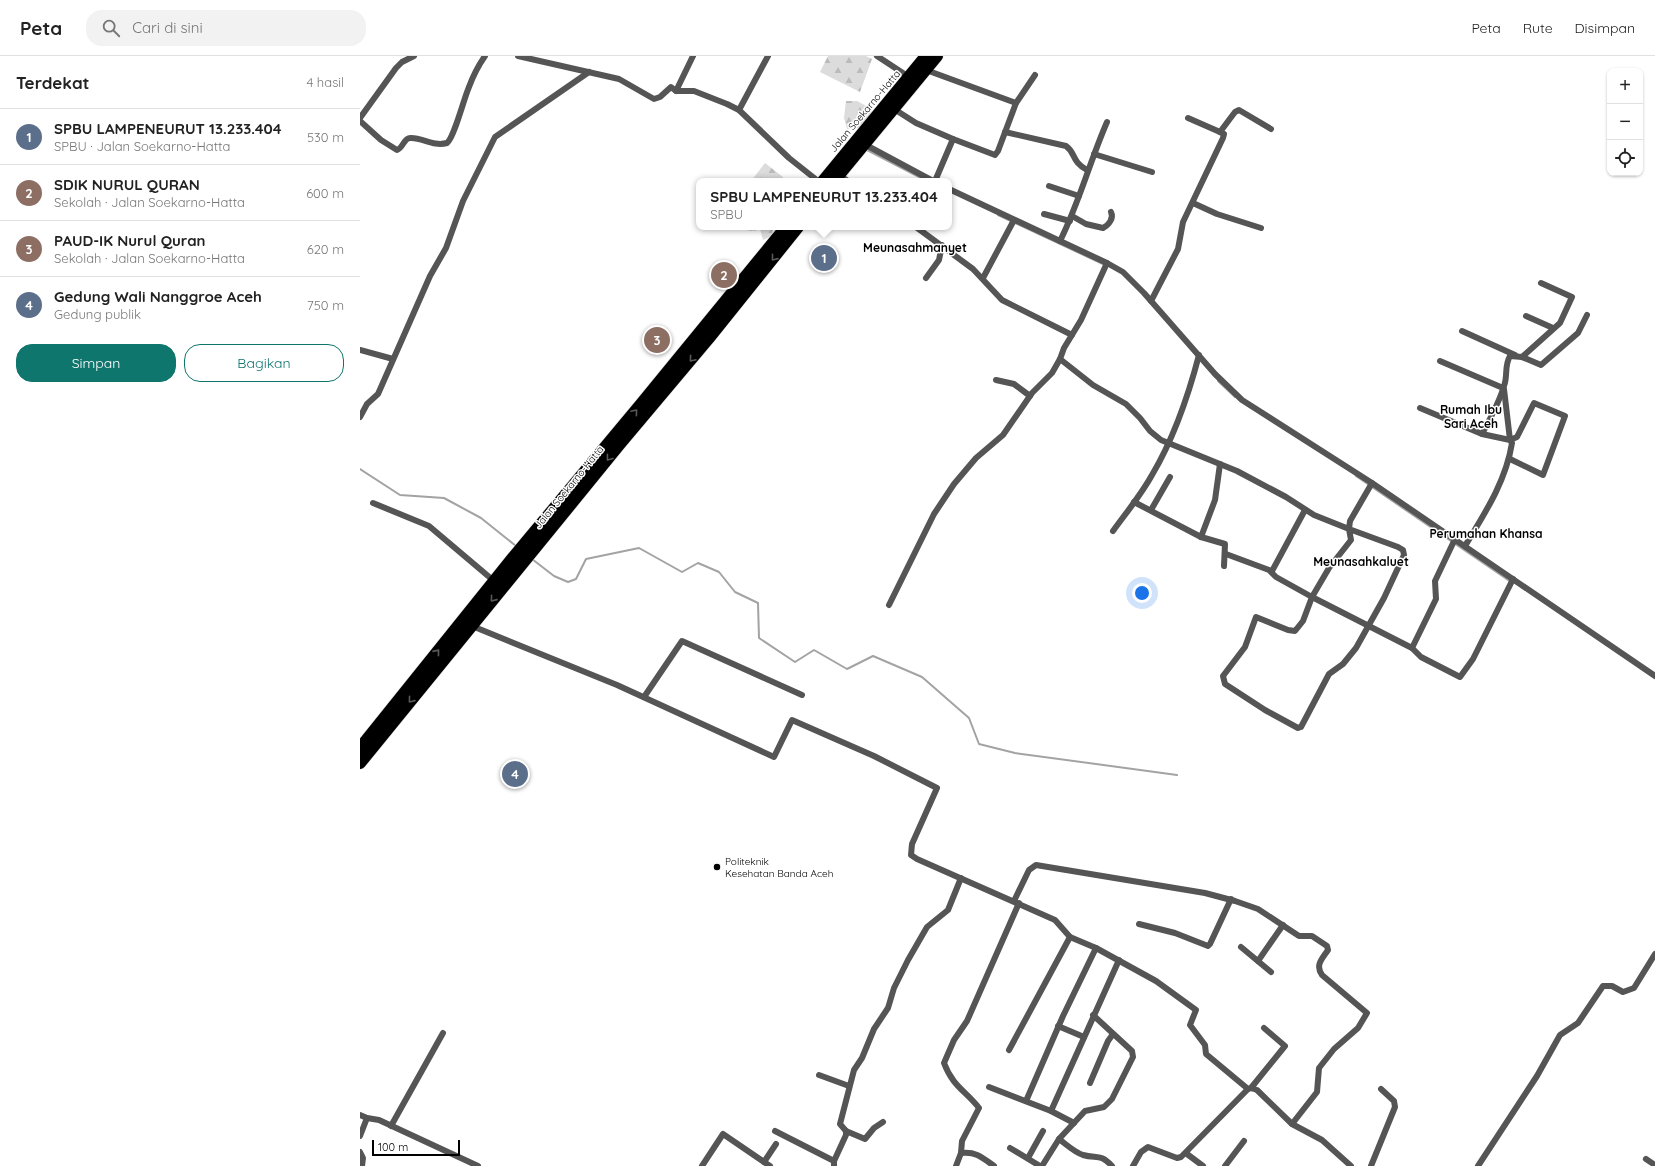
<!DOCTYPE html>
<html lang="id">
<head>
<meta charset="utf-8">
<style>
	body { margin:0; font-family:Quicksand,sans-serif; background:#f2f2f2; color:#222 }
	.controls { position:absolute; right:12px; top:12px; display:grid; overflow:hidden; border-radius:8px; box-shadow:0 1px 3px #0004 }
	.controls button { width:36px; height:36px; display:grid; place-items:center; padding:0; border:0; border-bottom:1px solid #e0e0e0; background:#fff; color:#222; font:20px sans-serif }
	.scale { position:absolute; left:12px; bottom:10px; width:88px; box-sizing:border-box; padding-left:4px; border:2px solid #000; border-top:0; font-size:11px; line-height:14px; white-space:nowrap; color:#000; -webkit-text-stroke:3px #fff; paint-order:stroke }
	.you { position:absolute; left:782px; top:537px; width:14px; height:14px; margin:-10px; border:3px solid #fff; border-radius:50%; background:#1a73e8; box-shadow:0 0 0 6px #1a73e833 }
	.badge { display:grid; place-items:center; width:26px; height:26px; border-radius:50%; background:#0f766e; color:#fff; font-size:13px; font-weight:700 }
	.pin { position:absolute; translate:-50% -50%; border:2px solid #fff; box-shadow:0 1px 4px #0006 }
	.popup { position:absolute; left:336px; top:122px; width:256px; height:52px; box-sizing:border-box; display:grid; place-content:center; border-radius:8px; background:#fff; filter:drop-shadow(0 1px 3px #0005); font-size:13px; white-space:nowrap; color:#767676 }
	.popup b { font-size:15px; color:#222 }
	.popup::after { content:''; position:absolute; left:50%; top:100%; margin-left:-8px; border:8px solid transparent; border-top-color:#fff }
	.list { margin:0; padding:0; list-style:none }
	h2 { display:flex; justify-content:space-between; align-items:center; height:52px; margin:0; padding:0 16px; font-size:17px }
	h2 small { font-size:13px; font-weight:400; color:#767676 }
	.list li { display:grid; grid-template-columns:26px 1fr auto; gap:12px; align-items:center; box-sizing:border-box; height:56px; padding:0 16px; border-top:1px solid #e0e0e0 }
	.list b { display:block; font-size:15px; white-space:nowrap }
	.list p { margin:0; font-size:13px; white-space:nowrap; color:#767676 }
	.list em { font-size:13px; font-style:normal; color:#767676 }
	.actions { display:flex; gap:8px; padding:12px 16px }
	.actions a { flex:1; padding:9px 0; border:1px solid #0f766e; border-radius:16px; text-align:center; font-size:14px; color:#0f766e }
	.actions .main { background:#0f766e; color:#fff }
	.icon { flex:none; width:22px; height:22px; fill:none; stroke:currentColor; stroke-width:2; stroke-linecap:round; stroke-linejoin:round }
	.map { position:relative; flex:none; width:1295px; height:1110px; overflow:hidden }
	header { display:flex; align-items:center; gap:24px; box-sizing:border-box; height:56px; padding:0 20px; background:#fff; border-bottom:1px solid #e0e0e0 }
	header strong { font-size:19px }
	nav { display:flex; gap:22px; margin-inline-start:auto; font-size:14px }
	.search { width:280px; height:36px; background:#f2f2f2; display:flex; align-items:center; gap:10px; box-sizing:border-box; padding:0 14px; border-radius:16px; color:#767676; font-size:15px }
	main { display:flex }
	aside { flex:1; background:#fff }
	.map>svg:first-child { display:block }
</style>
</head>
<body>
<header>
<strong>Peta</strong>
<div class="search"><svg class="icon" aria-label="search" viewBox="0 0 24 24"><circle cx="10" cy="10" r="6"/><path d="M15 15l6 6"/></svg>Cari di sini</div>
<nav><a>Peta</a><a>Rute</a><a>Disimpan</a></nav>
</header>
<main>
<aside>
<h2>Terdekat<small>4 hasil</small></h2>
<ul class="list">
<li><span class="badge" style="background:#5c6f8a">1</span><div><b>SPBU LAMPENEURUT 13.233.404</b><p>SPBU · Jalan Soekarno-Hatta</p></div><em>530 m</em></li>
<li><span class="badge" style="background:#8d6e63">2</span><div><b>SDIK NURUL QURAN</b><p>Sekolah · Jalan Soekarno-Hatta</p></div><em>600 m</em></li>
<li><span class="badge" style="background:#8d6e63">3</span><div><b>PAUD-IK Nurul Quran</b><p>Sekolah · Jalan Soekarno-Hatta</p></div><em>620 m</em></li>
<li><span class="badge" style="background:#5c6f8a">4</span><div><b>Gedung Wali Nanggroe Aceh</b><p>Gedung publik</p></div><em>750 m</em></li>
</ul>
<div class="actions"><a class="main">Simpan</a><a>Bagikan</a></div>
</aside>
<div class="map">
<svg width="1295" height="1110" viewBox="0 0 1295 1110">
	<defs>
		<pattern id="forest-firs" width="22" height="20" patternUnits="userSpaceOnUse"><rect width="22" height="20" fill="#dcdcdc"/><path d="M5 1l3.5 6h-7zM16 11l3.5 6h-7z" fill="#bbb"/></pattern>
	</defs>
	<rect width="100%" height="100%" fill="#fff"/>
	<g fill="url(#forest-firs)">
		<polygon points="468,0 506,0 512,3 500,36 460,16"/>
		<polygon points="486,45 497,45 510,52 512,56 499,72 487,73 484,62"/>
		<polygon points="405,107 423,121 420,125 391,125"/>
		<polygon points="357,171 413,171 412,180 403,184 400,173 395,175"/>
	</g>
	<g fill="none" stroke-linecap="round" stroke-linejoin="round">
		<g stroke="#a3a3a3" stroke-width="2">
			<polyline points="507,94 563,123"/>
			<polyline points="638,159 745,209"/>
			<polyline points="858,325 875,341"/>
			<polyline points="0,413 40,439 84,442 121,462 156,490"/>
			<polyline points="996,420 1151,526"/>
			<polyline points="172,503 194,520 208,526 216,523 226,503 279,492 322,516 338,507 359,516 375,536 398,547 399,582 435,606 454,594 487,613 513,600 562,621 609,662 619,688 655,697 817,719"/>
		</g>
		<g stroke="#dbdbdb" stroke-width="13">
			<g id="highway">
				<polyline points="463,125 566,0"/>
				<polyline points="474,125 577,0"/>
				<polyline points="0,692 151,504 281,348 426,171"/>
				<polyline points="0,707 259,389 349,282 438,171"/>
			</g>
		</g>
		<g stroke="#555" stroke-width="6">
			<polyline points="158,0 259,23 294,43 300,41 311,31 316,35 334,35 367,48 379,54 429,102 458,125"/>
			<polyline points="517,0 549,21"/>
			<polyline points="566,14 656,47"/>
			<polyline points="316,35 333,0"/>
			<polyline points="534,53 556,67 593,83 575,125"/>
			<polyline points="379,54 408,0"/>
			<polyline points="0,62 36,12 42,6 54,0"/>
			<path d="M0,65L21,84L37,94C43,92 44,82 50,82C62,81 73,91 87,87C94,82 104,42 109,31C113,20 118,10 125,0"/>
			<path d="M645,76L706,90C716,97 711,105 727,114"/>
			<polyline points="860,76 875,56 879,54 911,73"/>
			<polyline points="593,83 635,99 638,95 656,47 675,19"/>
			<polyline points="504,88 573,125"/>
			<polyline points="734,98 792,116"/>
			<polyline points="479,119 488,125"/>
			<polyline points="689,130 719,140"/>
			<polyline points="589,133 747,207 763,216 784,237 855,318 882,344 1012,427 1295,620"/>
			<polyline points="833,147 857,158 901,172"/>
			<polyline points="684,158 710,165"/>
			<path d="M712,160L726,168L743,172C749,169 754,162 751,156"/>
			<polyline points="556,171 613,213 642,244 712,279"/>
			<path d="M700,185C719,147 730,105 747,66"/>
			<polyline points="566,222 579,204 582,189"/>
			<polyline points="623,222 654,164"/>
			<polyline points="791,245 818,193 823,166 863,82 864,78 860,76 828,62"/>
			<polyline points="1166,260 1193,272"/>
			<polyline points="1102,275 1155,299"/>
			<polyline points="0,294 33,303"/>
			<polyline points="1162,301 1200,267 1212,241 1181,227"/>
			<polyline points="700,303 733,329 766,348 780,362 790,375 801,384 877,415 926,441 954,459 989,473 991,484 969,512 952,541 943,565 935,575 928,574 896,561 885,591 863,620 865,628 905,654 938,672 941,671 969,618 983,608 996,592 1024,542 1044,499 1043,494 1038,491 989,473 990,465 1012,427"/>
			<polyline points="1080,305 1143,332"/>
			<polyline points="636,324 654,328 670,340"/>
			<polyline points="1144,333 1150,384 1157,381 1174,347 1205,360 1183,419 1150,403"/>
			<polyline points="1060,352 1122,378"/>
			<polyline points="0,361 7,348 18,338 70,220 86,192 103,145 135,81 229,16"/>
			<polyline points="774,446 841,481 855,444 860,408"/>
			<polyline points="13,447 69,470 134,525"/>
			<polyline points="791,454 810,421"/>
			<path d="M753,475C766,457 781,439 792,419C814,382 828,341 839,299"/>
			<polyline points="841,481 865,488 864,510"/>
			<path d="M1105,490C1125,457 1146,425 1152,387L1150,384L1122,378C1130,363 1139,347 1144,330C1148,320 1144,310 1150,300L1162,301L1181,309L1218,277L1227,259"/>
			<polyline points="866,498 909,514 916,521 952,541 1052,592 1076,543 1075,525 1095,483"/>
			<polyline points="912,515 945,454"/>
			<polyline points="529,549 574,458 594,428 616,402 643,379 672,337 692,317 700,303 704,292 721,264 747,207"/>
			<polyline points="112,570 257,629 414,701 432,664 514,700 577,732 552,788 551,799 557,803 695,864 710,881 736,892 796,925 836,954 830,969 845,989 846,998 888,1033 821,1101 817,1102 788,1091 781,1096 773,1110"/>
			<polyline points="1052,592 1061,601 1100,621 1113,603 1153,523"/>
			<polyline points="284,641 322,585 442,639"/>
			<path d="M654,845L669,814L676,809L845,837L875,845L898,853L939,880H952L967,890L968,894C962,903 955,909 962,919L1007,957L998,972L974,993L959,1012L957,1036L932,1068"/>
			<polyline points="779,868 815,877 848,890 850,888 871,843"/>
			<polyline points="881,891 911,916"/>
			<polyline points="898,905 923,869"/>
			<polyline points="698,970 724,981"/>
			<polyline points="649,994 710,881"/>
			<polyline points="459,1019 489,1030"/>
			<polyline points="730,1027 748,985 753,978"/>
			<polyline points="629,1031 691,1055 714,1067"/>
			<polyline points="891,1032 925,990 904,972"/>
			<polyline points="888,1033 891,1032 897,1034 932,1068 962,1084 991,1110"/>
			<polyline points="666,1045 703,960 736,892"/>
			<polyline points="691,1055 759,904"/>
			<polyline points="0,1059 7,1062 19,1064 118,1110"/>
			<polyline points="31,1070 83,977"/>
			<polyline points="415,1075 474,1105"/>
			<polyline points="486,1075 505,1083 514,1072 523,1066"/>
			<polyline points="0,1080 7,1062"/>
			<path d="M699,1083C707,1089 714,1096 723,1099C737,1103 740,1097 752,1110"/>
			<polyline points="650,1092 680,1110"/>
			<polyline points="0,1096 3,1102 2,1110"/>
			<path d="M601,1097L602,1085L619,1052C606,1035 593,1031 584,1007L594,984L607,965L659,847"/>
			<polyline points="827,1098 843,1110"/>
			<polyline points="668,1102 683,1075"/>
			<polyline points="1286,1103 1295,1109"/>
			<polyline points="342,1110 363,1078 404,1106"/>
			<polyline points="410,1110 404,1106 416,1088"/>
			<polyline points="474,1110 474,1105 486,1079 486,1075 480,1068 494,1014 502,1002 514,973 528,952 534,932 548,904 567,871 588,854 601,822"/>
			<path d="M596,1110L601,1097C616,1095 623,1102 634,1110"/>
			<polyline points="682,1110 699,1083 725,1055 744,1051 752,1043 773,1001 772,995 733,959"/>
			<polyline points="865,1110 884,1085"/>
			<polyline points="1011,1110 1035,1051 1034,1045 1021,1033"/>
			<polyline points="1118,1110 1177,1020 1200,979 1218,967 1243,930 1252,930 1263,936 1274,932 1295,898"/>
		</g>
		<use href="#highway" stroke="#000" stroke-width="12"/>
	</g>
	<defs><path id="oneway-chevron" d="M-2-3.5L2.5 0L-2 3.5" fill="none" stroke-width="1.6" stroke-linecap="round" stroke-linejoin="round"/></defs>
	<g stroke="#595959">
		<use href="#oneway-chevron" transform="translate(414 202) rotate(129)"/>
		<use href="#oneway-chevron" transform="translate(332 303) rotate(130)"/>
		<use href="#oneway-chevron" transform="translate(275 356) rotate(-50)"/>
		<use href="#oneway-chevron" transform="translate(249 402) rotate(128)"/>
		<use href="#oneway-chevron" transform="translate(133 543) rotate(129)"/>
		<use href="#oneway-chevron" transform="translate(77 596) rotate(-51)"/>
		<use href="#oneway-chevron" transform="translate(51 644) rotate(129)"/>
	</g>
	<circle fill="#000" stroke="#fff" stroke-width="1.5" cx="357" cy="811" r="4"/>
	<g text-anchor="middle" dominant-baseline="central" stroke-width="3" stroke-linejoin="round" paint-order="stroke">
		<g font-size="10" fill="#000" stroke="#fff">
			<text transform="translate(505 55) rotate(-50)">Jalan Soekarno-Hatta</text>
			<text transform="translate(209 431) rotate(-51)">Jalan Soekarno-Hatta</text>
		</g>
		<g font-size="10" fill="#000" stroke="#fff" text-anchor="start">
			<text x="365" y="805">Politeknik<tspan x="365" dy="12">Kesehatan Banda Aceh</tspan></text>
		</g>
		<g font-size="12" font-weight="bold" fill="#000" stroke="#fff">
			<text x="555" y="191">Meunasahmanyet</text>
			<text x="1111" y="353">Rumah Ibu<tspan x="1111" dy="14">Sari Aceh</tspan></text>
			<text x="1126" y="477">Perumahan Khansa</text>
			<text x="1001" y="505">Meunasahkaluet</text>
		</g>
	</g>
</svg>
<div class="controls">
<button>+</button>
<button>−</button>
<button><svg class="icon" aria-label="locate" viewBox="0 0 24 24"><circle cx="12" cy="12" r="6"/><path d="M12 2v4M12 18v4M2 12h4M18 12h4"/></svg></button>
</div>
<div class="scale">100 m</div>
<div class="you"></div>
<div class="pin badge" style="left:464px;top:202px;background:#5c6f8a">1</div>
<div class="popup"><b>SPBU LAMPENEURUT 13.233.404</b>SPBU</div>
<div class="pin badge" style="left:364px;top:219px;background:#8d6e63">2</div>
<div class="pin badge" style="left:297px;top:284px;background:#8d6e63">3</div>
<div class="pin badge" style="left:155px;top:718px;background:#5c6f8a">4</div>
</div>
</main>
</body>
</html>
